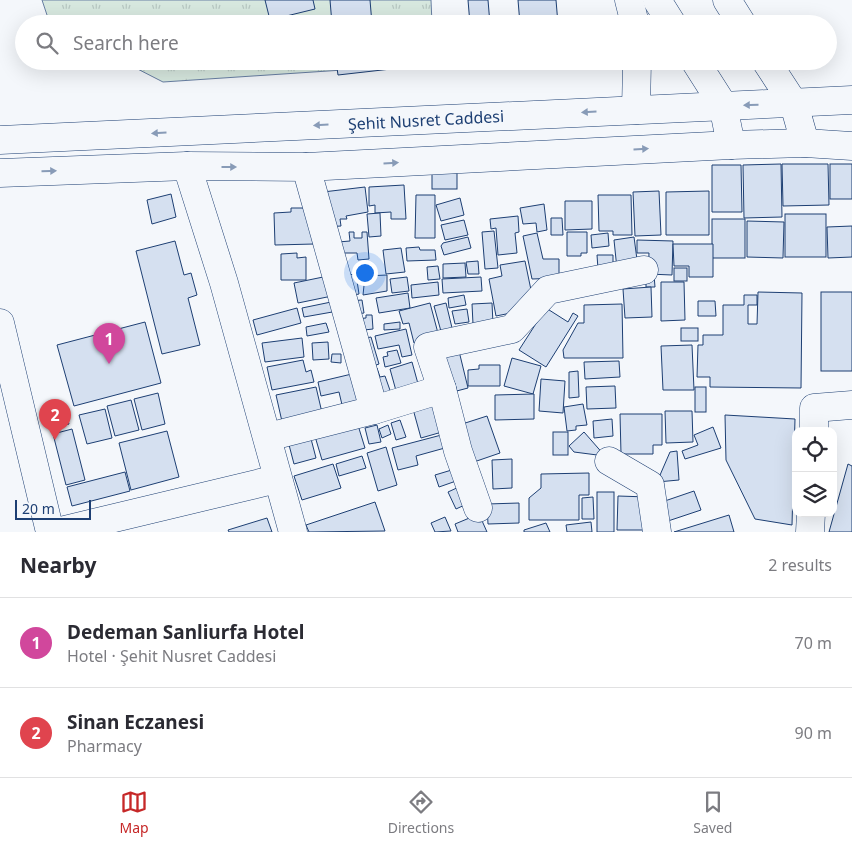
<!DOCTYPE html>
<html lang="en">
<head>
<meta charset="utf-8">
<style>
	body { margin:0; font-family:"Noto Sans",sans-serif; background:#f2f2f3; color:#2b2b33 }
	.controls { position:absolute; right:15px; bottom:15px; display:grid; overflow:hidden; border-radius:10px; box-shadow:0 5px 20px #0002 }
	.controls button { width:45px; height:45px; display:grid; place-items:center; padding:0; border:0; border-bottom:1px solid #e1e1e2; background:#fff; color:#2b2b33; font:25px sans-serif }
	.scale { position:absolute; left:15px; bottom:12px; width:76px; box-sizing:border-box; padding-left:5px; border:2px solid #1d3f73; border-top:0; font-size:14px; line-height:18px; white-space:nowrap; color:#1d3f73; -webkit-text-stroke:4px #f4f7fb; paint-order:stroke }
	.you { position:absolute; left:364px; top:272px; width:18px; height:18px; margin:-12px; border:4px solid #fff; border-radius:50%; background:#1a73e8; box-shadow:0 0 0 8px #1a73e833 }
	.badge { display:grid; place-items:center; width:32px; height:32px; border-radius:50%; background:#c62828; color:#fff; font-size:16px; font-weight:700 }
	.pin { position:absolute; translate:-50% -41px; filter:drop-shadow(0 1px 2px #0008) }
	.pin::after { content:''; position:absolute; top:26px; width:18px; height:15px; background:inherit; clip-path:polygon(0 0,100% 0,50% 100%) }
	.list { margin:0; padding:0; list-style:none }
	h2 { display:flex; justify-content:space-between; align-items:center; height:65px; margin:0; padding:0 20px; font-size:21px }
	h2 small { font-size:16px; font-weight:400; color:#7c7c81 }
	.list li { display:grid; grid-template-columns:32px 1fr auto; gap:15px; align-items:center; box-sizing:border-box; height:90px; padding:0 20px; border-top:1px solid #e1e1e2 }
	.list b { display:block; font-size:19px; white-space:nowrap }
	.list p { margin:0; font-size:16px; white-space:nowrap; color:#7c7c81 }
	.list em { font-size:16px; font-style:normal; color:#7c7c81 }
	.icon { flex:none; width:28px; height:28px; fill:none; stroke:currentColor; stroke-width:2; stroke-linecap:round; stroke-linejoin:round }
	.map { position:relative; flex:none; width:852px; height:532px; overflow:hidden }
	.search { position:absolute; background:#fff; box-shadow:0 5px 20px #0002; left:15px; right:15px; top:15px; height:55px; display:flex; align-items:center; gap:12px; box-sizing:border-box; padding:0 18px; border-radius:28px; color:#7c7c81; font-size:19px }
	.sheet { height:245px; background:#fff }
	nav { display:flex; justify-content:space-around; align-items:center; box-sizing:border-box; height:70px; border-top:1px solid #e1e1e2; background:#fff; font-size:14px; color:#7c7c81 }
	nav a { display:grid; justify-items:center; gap:2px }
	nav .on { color:#c62828 }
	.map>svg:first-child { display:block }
</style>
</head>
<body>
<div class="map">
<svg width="852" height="532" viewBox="0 0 852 532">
	<defs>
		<pattern id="grass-tufts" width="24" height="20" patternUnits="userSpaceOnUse" patternTransform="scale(1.25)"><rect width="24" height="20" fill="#d7e8df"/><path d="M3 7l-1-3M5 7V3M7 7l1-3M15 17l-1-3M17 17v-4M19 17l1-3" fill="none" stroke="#b8c8c3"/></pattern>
	</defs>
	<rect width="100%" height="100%" fill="#f4f7fb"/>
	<g fill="url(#grass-tufts)" stroke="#687fa3">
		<polygon points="42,0 431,0 432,24 50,24"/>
		<polygon points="122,61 433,61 433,64 163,82"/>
	</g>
	<g fill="#d5e0f0" stroke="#1d3f73">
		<polygon points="265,0 313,0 315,9 270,20"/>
		<polygon points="330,0 370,0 372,24 332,24"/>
		<polygon points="468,0 488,0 490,24 470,24"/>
		<polygon points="518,0 556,0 558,24 520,24"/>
		<polygon points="336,61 390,61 391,69 338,75"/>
		<polygon points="781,164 782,217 744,218 743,165"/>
		<polygon points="782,164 828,164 829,205 783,206"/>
		<rect x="830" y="164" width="22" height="35"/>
		<polygon points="712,165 741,165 742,212 712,212"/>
		<rect x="432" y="173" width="25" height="16"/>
		<polygon points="404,185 406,219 391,219 391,212 375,213 375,205 369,206 369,187"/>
		<polygon points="365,187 368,212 346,216 347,219 340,219 341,226 326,227 323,192"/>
		<polygon points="659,191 661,235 635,236 633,192"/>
		<polygon points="709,191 709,235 666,235 666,192"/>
		<polygon points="171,194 176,217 152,224 147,200"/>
		<polygon points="416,195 435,195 435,238 415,238"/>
		<polygon points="598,195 631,195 632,235 613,235 613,231 599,231"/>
		<polygon points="460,198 464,215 441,221 436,205"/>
		<polygon points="565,201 592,201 592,229 565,230"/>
		<polygon points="544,204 547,230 537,232 536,223 523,224 520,208"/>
		<polygon points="291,208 313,208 314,244 275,245 274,213 291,212"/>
		<polygon points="380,213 381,236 369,237 367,214"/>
		<rect x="785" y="214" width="41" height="43"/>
		<polygon points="518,216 519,232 515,233 517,253 498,255 496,228 491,229 490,219"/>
		<polygon points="551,218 562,218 563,235 551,235"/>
		<rect x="712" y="219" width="33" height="39"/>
		<polygon points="464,220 468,235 445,240 441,225"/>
		<polygon points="747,221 784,222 783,258 747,257"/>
		<polygon points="852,226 852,257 828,258 827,227"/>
		<polygon points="494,231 498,268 485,269 482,232"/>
		<polygon points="349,232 354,232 354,238 362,238 362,232 367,232 369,259 358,260 357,253 339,253 338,242 350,241"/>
		<polygon points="567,232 587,232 587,253 581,253 581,256 567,256"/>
		<polygon points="537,233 543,259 559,259 559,278 532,279 523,236"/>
		<polygon points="608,233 609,246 592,248 591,235"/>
		<polygon points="468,237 471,248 444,255 441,246 443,243"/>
		<polygon points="634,237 638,267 617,269 614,240"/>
		<polygon points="637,240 673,241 672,275 648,274 649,253 637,253"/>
		<polygon points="175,241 184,275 191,273 197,295 188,298 200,345 162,354 136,251"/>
		<polygon points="673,244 713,244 713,277 689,277 689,266 674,266"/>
		<polygon points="419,247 420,250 435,250 436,260 407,261 406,248"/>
		<polygon points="401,248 405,272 386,274 383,250"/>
		<polygon points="297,253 297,258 306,257 306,280 281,280 281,254"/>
		<polygon points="597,255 613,255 613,269 598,269"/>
		<polygon points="478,261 479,274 468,274 466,262"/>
		<polygon points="525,261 531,290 516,312 496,316 489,279 502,276 500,265"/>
		<polygon points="465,263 466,277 443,278 443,264"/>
		<polygon points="438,266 440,279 428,280 427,267"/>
		<rect x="674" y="268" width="13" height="13"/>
		<polygon points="356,274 359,294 343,297 347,275"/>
		<polygon points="387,275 387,291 363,295 365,276"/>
		<polygon points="654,275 655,287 646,287 646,276"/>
		<polygon points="328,276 332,296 298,303 294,283"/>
		<polygon points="407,277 409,291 392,293 390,279"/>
		<polygon points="481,277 482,291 443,293 442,279"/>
		<polygon points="438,282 439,295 412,298 411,285"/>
		<polygon points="661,282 684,282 685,320 661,321"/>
		<polygon points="651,287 652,317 625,318 623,289"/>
		<polygon points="758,292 802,293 801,388 710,387 710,377 697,377 698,345 703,345 703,335 723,335 723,305 744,305 744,295 757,295 757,305 748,305 748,324 757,324"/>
		<rect x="821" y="292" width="31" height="79"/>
		<polygon points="408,293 410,308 379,313 376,298"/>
		<polygon points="464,295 466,305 449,308 448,298"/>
		<polygon points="362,300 364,313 349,315 347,301"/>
		<polygon points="336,301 338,311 304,317 302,308"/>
		<polygon points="698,301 715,301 716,316 698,316"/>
		<polygon points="430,303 439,337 414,343 409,323 403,324 399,311"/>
		<polygon points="446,303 453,332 442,335 434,306"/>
		<polygon points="492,303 493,324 473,324 472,304"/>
		<polygon points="622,304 623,358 564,358 563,350 578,323 584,323 584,305"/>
		<polygon points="297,308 301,323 257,335 253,320"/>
		<polygon points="546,308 568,322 573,313 578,316 546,367 519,350"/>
		<polygon points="467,309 469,322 455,324 452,311"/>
		<polygon points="366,315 372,315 373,329 355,331 354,319 366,318"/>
		<polygon points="145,322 161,383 74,406 57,345"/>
		<polygon points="400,322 400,329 384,330 384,324"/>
		<polygon points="326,323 329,332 307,336 306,327"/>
		<rect x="681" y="328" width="17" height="13"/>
		<polygon points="406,329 412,355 402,357 399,345 378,349 375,336"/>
		<polygon points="371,337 379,364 365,369 357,340"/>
		<polygon points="302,338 304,357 265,362 262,343"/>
		<polygon points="328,342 329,359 313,360 312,343"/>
		<polygon points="692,345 694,390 663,390 661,346"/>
		<polygon points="397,350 401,363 385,367 383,357 388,356 387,352"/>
		<polygon points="459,351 468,388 449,393 439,356"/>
		<polygon points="332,354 341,354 341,363 331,362"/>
		<polygon points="512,358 541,366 533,394 504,386"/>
		<polygon points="303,360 306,372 311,370 314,382 272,390 267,367"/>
		<polygon points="619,361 620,377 585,379 584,362"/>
		<polygon points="412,362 420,391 398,398 390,369"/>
		<polygon points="479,365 500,365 500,386 468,386 468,370 479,369"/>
		<polygon points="377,368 380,377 385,376 392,396 375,401 366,372"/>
		<polygon points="578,371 579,397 569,398 569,372"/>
		<polygon points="356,373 364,404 343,409 339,392 321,396 318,382"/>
		<polygon points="541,379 565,381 563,413 539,411"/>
		<polygon points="615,386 616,408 587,409 586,387"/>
		<polygon points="316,387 323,417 283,426 276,395"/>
		<rect x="695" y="387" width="11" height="25"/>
		<polygon points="158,393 165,424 142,430 134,399"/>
		<polygon points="534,394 534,419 495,420 495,395"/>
		<polygon points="131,400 139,430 115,436 107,406"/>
		<polygon points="440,401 449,430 421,438 413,409"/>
		<polygon points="583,404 587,425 576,426 576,430 567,431 564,407"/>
		<polygon points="65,409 69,424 52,429 48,414"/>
		<polygon points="105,409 112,438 87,444 79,415"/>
		<polygon points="665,411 692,411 693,442 666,443"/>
		<polygon points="620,414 662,414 662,445 653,445 653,454 621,454"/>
		<polygon points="725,415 795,419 792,525 755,519 726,460"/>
		<polygon points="487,416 500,453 468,464 456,426"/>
		<polygon points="612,419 613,436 594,438 593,421"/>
		<polygon points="400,420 406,437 396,440 391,423"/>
		<polygon points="357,422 365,448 322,460 314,433"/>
		<polygon points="377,425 381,442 369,444 365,428"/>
		<polygon points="388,425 391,434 382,438 379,429"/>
		<polygon points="713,427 721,448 685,459 682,451 698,445 694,435"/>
		<polygon points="72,429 85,480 66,485 53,434"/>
		<polygon points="167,431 179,477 131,490 119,443"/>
		<rect x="553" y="432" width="15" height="23"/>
		<polygon points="584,432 605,456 574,452 569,446"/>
		<polygon points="449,433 452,446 416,456 418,465 398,470 392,448"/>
		<polygon points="310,435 316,458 294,464 288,441"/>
		<polygon points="386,447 397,485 378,491 367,453"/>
		<polygon points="677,451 679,480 657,482 670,452"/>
		<polygon points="362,456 366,468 339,476 336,464"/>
		<polygon points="512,459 512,488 493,489 492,460"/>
		<polygon points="333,464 341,488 302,500 294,476"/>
		<polygon points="848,464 852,466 852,532 829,532"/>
		<polygon points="455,469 459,480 439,487 435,475"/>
		<polygon points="125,472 130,491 72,506 67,487"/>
		<polygon points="589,473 589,495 579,495 579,520 529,520 529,498 541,488 541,474"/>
		<polygon points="461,486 469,503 456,509 448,492"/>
		<polygon points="694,491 701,510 662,523 656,504"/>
		<rect x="597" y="492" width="17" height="40"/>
		<polygon points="618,496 648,497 647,530 617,530"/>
		<polygon points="593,497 594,519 582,519 582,498"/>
		<polygon points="375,502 385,531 309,532 306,525"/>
		<polygon points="519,503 519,523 488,524 487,504"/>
		<polygon points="479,514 487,532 458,532 455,524"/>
		<polygon points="729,515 734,532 674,532"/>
		<polygon points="445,517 451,531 435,532 431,523"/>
		<polygon points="267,518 272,532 229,532 228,530"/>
		<polygon points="591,522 592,532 567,532 566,525"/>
		<polygon points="546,523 550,532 524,532 524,530"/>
	</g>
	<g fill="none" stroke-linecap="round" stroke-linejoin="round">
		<g stroke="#1d3f73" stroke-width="29">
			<g id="minor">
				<polyline points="629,0 635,24"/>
				<polyline points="657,0 672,24"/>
				<polyline points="727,0 742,24"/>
				<polyline points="695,61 723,105 731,145"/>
				<polyline points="766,61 794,104 805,143"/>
				<polyline points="636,110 637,61"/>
				<polyline points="187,166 224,283 293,532"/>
				<polyline points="306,167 374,410"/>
				<polyline points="0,323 50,532"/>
				<polyline points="442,389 458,451 478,508"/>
				<polyline points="814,431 814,408 852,405"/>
				<polyline points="268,437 374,410 442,389 428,347 512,329 548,290 644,270"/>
				<polyline points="609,461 650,485 657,532"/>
				<polyline points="56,532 277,479"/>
				<polyline points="810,532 811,513"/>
			</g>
		</g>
		<g stroke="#1d3f73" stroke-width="29">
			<g id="major">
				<polyline points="0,140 852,100"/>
				<polyline points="0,173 187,166 306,167 731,145 805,143 852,146"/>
			</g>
		</g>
		<use href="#minor" stroke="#f4f7fb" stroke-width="28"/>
		<use href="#major" stroke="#f4f7fb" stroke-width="28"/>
	</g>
	<defs><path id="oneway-solid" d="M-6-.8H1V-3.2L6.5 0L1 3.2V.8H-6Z" transform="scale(1.25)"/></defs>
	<g fill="#889bb7">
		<use href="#oneway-solid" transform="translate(751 105) rotate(179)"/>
		<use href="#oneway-solid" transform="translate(589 112) rotate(177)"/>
		<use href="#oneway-solid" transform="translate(321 125) rotate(177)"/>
		<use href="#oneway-solid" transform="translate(159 133) rotate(177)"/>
		<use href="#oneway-solid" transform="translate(641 149) rotate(-3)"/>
		<use href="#oneway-solid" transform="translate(391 163) rotate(-3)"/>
		<use href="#oneway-solid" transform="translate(229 167)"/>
		<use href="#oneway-solid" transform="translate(49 171) rotate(-2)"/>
	</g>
	<g text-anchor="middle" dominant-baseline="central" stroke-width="4" stroke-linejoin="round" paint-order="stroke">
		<g font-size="16" fill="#1d3f73" stroke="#f4f7fb">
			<text transform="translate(426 120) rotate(-3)">Şehit Nusret Caddesi</text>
		</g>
	</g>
</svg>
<div class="controls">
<button><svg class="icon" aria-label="locate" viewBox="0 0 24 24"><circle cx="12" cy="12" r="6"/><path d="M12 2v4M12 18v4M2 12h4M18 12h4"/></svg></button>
<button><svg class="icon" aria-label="layers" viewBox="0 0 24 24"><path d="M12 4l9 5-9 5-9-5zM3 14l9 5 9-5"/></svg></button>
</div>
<div class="scale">20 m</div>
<div class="you"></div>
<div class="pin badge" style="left:109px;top:364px;background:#d1479c">1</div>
<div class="pin badge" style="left:55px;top:440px;background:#e0444e">2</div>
<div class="search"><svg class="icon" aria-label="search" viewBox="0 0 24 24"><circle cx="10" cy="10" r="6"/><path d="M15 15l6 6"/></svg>Search here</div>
</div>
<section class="sheet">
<h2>Nearby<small>2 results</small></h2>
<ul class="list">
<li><span class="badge" style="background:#d1479c">1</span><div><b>Dedeman Sanliurfa Hotel</b><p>Hotel · Şehit Nusret Caddesi</p></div><em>70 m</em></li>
<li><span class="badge" style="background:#e0444e">2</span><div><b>Sinan Eczanesi</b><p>Pharmacy</p></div><em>90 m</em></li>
</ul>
</section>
<nav>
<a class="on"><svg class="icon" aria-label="map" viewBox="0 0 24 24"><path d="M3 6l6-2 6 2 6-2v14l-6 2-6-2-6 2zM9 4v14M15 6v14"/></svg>Map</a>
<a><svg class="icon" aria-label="directions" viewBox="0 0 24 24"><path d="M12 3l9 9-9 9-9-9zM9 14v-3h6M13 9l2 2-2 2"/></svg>Directions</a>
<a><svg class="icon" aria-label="saved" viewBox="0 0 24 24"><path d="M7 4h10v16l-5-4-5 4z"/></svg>Saved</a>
</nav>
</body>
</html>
